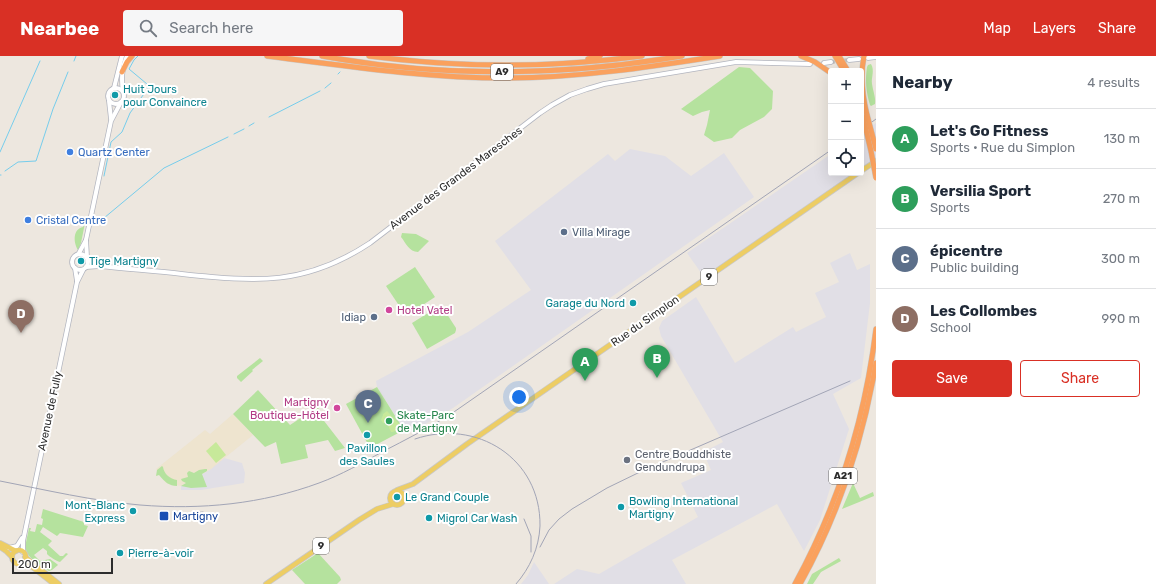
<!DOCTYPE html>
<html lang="en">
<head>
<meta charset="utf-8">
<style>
	body { margin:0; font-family:Rubik,sans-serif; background:#f6f6f7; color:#1f2937 }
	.controls { position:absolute; right:12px; top:12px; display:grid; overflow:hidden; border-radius:4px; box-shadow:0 4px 16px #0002 }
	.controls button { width:36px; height:36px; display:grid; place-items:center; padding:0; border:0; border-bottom:1px solid #e0e1e3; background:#fff; color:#1f2937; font:20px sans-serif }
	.scale { position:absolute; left:12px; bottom:10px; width:101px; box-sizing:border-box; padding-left:4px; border:2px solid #2c2c2c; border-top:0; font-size:11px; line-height:14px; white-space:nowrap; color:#2c2c2c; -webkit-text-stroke:3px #fff; paint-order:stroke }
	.you { position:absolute; left:519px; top:341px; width:14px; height:14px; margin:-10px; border:3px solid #fff; border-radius:50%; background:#1a73e8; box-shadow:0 0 0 6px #1a73e833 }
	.badge { display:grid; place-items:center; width:26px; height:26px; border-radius:50%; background:#d93025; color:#fff; font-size:13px; font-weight:700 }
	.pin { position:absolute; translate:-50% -33px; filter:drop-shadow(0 1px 2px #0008) }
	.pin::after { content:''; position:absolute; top:21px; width:14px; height:12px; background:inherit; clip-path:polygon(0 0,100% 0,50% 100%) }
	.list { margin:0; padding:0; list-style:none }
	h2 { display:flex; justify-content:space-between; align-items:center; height:52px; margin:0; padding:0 16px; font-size:17px }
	h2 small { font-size:13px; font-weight:400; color:#747a83 }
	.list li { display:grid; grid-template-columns:26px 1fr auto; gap:12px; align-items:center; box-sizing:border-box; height:60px; padding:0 16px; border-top:1px solid #e0e1e3 }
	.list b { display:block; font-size:15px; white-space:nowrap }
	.list p { margin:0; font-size:13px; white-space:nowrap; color:#747a83 }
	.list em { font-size:13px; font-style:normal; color:#747a83 }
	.actions { display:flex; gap:8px; padding:12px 16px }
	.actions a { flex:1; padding:9px 0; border:1px solid #d93025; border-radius:4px; text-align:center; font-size:14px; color:#d93025 }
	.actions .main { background:#d93025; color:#fff }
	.icon { flex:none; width:22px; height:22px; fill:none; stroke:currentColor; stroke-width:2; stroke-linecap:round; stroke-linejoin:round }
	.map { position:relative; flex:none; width:876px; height:528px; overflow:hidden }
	header { display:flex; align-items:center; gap:24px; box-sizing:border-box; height:56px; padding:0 20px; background:#d93025; color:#fff }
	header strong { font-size:19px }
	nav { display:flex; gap:22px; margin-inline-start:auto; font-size:14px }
	.search { width:280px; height:36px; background:#f6f6f7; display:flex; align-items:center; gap:10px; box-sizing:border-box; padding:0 14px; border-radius:4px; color:#747a83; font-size:15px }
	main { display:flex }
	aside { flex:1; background:#fff }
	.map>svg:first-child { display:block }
</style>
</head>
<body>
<header>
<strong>Nearbee</strong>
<div class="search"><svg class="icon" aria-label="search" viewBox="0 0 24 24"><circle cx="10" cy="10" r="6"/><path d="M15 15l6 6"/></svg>Search here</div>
<nav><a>Map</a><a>Layers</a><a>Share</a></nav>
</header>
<main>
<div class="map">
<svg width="876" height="528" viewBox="0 0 876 528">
	<rect width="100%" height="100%" fill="#ede7df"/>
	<g fill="#e1dfe6">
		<polygon points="876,67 876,102 861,112 861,77"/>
		<polygon points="630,93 665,100 691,120 724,97 754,141 453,352 431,365 407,378 377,331 376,325 468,276 531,234 495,185 608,98 615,105"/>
		<polygon points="831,98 831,117 854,117 704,221 687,197"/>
		<polygon points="850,197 857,214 870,208 870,247 861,322 833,338 849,373 820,464 804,495 777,448 672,504 686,528 554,528 577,513 599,518 698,461 681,427 711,414 703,396 723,386 661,280 659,272 662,265 696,241 735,307 793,271 796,276 826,261 815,237 839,226 830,207"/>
		<polygon points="224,402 242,407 245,417 244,427 201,434 181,434 181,430 211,413"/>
		<polygon points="534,506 549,528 521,528 528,519"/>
	</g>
	<polygon fill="#eee4cf" points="233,358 253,379 211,413 181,430 166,427 156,413 205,374 210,378"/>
	<g fill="#b5e29e">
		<path d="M871,8C875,15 871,21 872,28C873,35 876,42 875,48L871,50L870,49C866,36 865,24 867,11L868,9Z"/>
		<polygon points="739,11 750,12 773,35 772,53 764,61 740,74 732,82 714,86 704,79 707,69 710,54 702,56 693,60 681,53"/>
		<path d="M85,167L81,187L78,194C73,186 73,173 83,171Z"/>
		<path d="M402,177L416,178L429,185L418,196C409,196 406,187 401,181Z"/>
		<polygon points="415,211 435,241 406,260 386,230"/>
		<polygon points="441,249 456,272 456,274 455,277 427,293 412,267"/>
		<polygon points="260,302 263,305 252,314 253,315 241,326 237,322 237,320"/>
		<polygon points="377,331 404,374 370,392 346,348"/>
		<polygon points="258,334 290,369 319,350 318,357 321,361 345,392 335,395 328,384 305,389 308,402 281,408 276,386 265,391 233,358"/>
		<path d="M162,410L163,411C164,418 170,423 177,424V430C169,430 165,426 159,419L156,420L157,414Z"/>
		<polygon points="207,413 207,415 202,418 207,431 191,432 181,430 186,427 182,425 181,423 188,421 187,417 189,415 194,417 199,414 205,413"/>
		<polygon points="853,427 860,442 873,436 874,440 842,453"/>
		<path d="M43,453L84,466V469L88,470L83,481L60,477L57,480L43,471L40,476L52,485L48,489L60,500H63L66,497L68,498L60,506C56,505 50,501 47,498V495L43,492L34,499L40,505L50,503L57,508L58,509L52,514L49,515C44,513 40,509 36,506C21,495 26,489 29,472H31L30,475L35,476L37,468L42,469L43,463L41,462Z"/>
		<polygon points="318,497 340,521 341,524 337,528 305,528 292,514"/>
		<polygon points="839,502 841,505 821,516 813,528 807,528 812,518"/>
	</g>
	<g fill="#c7e99a">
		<polygon points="387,355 401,370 400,372 393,376 391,376 387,367 383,367 381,364 383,359 383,358"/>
		<polygon points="216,386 226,399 216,407 206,395"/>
	</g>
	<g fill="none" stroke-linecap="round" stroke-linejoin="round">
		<g stroke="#76cdec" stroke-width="1">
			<polyline points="74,5 76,0"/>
			<polyline points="338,18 340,16"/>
			<polyline points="325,32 331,27"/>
			<polyline points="269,61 320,35"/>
			<polyline points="249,70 254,67"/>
			<polyline points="234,78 244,73"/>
			<polyline points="0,96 40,5"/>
			<polyline points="5,115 18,106 36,105 53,53 68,16"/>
			<polyline points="0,119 1,119"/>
			<polyline points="104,120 111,86 122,76 130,57 149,31 147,28 129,13 134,4 138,0"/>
			<polyline points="98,167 164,112 228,81"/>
		</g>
		<polyline stroke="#c6c2bb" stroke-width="4" stroke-dasharray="4 2" stroke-linecap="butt" points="831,6 849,4"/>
		<g stroke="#b2b5bf" stroke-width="5.5">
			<g id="secondary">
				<polyline points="868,2 876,1"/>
				<polyline points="849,4 859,3"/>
				<polyline points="824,7 831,6"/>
				<circle cx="116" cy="40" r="8"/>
				<polyline points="114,32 122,0"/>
				<path d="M123,35C121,24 122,10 127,0"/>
				<polyline points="109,45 111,63"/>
				<polyline points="79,197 86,184"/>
				<circle cx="80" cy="206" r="8"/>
				<polyline points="87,201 86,184 111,65 121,46"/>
				<polyline points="88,203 100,210"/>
				<path d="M86,211L100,210C128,213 155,215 182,218C257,226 305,230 370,187L540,57L552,49L570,39L587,33L604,28L736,6L810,8"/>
				<polyline points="75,212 77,225"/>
				<polyline points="9,492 17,490 22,482"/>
				<polyline points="23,496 23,485 77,226 83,214"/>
			</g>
		</g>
		<g stroke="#c8c8c8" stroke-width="6">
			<g id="primary">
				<polyline points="861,115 876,105"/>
				<polyline points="397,434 413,428 467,388 858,117"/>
				<circle cx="397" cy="442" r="7"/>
				<polyline points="0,487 16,495"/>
				<polyline points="0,491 6,495 12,501"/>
				<circle cx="19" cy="501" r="7"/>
				<polyline points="25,501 59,528"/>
				<polyline points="20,507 31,510 54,528"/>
				<polyline points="266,528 359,464 377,453 393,448"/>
			</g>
		</g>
		<g stroke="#c8c8c8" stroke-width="6">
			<g id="highway">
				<path d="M267,0C346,10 425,22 506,22C578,22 649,11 720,0"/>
				<path d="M322,0C442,22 563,20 682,0"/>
				<path d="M369,0C459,12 552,12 642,0"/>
				<polyline points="801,0 815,6 831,17"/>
				<polyline points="835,0 844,15"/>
				<polyline points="839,0 848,15"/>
				<path d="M864,0C860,20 862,39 867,59"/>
				<polyline points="588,3 600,0"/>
				<polyline points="122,16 127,6 132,0"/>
				<path d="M795,528C838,449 865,363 876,273"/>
				<path d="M800,528C838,460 863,384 876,307"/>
			</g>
		</g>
		<use href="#secondary" stroke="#fff" stroke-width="4"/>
		<use href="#primary" stroke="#edcd64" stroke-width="4.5"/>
		<use href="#highway" stroke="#faa15e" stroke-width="5"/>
		<g stroke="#a2a5b6" stroke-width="1">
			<polyline points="861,74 876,63"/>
			<path d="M415,383C476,362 541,402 540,470C539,492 530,512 516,528"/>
			<path d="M0,425C46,434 93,445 140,449C201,454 262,448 319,427C341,419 362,407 382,396C405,384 429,372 451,358L831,94"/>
			<polyline points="181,458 203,456"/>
			<polyline points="524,463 531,480 531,496"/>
			<polyline points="540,491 549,474 559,463 572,453 607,432 642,415 850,325"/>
		</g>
		<g stroke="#c8c8c8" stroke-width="6" stroke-linecap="butt">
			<g id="highway-bridge">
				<polyline points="867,59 876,93"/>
				<polyline points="863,61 871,95 876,122"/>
			</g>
		</g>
		<use href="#highway-bridge" stroke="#faa15e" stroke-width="5"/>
	</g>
	<g fill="#0f9aa8" stroke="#fff" stroke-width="1.5">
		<circle cx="115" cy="39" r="4"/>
		<circle cx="81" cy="205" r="4"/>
		<circle cx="633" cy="247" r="4"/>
		<circle cx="367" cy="379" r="4"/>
		<circle cx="397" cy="441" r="4"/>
		<circle cx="621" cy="451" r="4"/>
		<circle cx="133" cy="455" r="4"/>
		<circle cx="429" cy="462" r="4"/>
		<circle cx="120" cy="497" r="4"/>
	</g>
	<g fill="#3f7fe0" stroke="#fff" stroke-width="1.5">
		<circle cx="70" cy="96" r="4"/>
		<circle cx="28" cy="164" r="4"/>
	</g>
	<g fill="#5c6f8a" stroke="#fff" stroke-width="1.5">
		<circle cx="564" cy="176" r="4"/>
		<circle cx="374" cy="261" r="4"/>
	</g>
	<g fill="#d1479c" stroke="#fff" stroke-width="1.5">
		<circle cx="389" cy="254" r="4"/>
		<circle cx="337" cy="352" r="4"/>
	</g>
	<circle fill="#2e9e5b" stroke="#fff" stroke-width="1.5" cx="389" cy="365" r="4"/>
	<circle fill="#6b7280" stroke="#fff" stroke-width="1.5" cx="627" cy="404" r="4"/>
	<rect fill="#1a4fb4" stroke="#fff" stroke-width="1.5" x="159" y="455" width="10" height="10" rx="2"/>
	<g text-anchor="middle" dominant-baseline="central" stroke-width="4" stroke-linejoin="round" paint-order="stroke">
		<g fill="#fff" stroke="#6b6b6b" stroke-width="1">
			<rect x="491" y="8" width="22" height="16" rx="3"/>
			<rect x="701" y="213" width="16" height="16" rx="3"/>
			<rect x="829" y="412" width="28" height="16" rx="3"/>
			<rect x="313" y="482" width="16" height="16" rx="3"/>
		</g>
		<g font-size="10" font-weight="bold" fill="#2c2c2c">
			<text x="502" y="16">A9</text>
			<text x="709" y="221">9</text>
			<text x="843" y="420">A21</text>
			<text x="321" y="490">9</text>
		</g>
		<g font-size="11" fill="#0d838f" stroke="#fff" text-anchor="start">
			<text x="123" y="33">Huit Jours<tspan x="123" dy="13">pour Convaincre</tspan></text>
			<text x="89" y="205">Tige Martigny</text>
			<text x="625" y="247" text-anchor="end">Garage du Nord</text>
			<text x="367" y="392" text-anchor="middle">Pavillon<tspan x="367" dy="13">des Saules</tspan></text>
			<text x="405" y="441">Le Grand Couple</text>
			<text x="629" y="445">Bowling International<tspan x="629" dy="13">Martigny</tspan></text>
			<text x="125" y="449" text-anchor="end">Mont-Blanc<tspan x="125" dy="13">Express</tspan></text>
			<text x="437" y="462">Migrol Car Wash</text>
			<text x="128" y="497">Pierre-à-voir</text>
		</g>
		<g font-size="11" fill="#366cbe" stroke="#fff" text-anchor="start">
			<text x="78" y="96">Quartz Center</text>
			<text x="36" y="164">Cristal Centre</text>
		</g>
		<g font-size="11" fill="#2c2c2c" stroke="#fff">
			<text transform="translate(456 122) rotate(-37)">Avenue des Grandes Maresches</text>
			<text transform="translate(645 265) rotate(-35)">Rue du Simplon</text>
			<text transform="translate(50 355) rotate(-78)">Avenue de Fully</text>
		</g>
		<g font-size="11" fill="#4e5e75" stroke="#fff" text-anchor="start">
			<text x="572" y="176">Villa Mirage</text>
			<text x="366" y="261" text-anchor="end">Idiap</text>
		</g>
		<g font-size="11" fill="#b23c85" stroke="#fff" text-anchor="start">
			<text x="397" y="254">Hotel Vatel</text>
			<text x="329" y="346" text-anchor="end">Martigny<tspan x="329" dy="13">Boutique-Hôtel</tspan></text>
		</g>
		<g font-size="11" fill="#27864d" stroke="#fff" text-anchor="start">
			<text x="397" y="359">Skate-Parc<tspan x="397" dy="13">de Martigny</tspan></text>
		</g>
		<g font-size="11" fill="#5b616d" stroke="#fff" text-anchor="start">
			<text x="635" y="398">Centre Bouddhiste<tspan x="635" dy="13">Gendundrupa</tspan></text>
		</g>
		<g font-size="11" fill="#164399" stroke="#fff" text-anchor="start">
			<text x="173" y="460">Martigny</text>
		</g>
	</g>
</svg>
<div class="controls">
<button>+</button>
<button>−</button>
<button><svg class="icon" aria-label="locate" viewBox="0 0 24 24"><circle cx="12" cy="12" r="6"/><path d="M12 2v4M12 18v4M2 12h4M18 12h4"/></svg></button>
</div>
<div class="scale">200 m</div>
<div class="you"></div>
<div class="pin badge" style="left:585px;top:325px;background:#2e9e5b">A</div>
<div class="pin badge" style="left:657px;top:322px;background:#2e9e5b">B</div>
<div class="pin badge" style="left:368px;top:367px;background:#5c6f8a">C</div>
<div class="pin badge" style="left:21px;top:277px;background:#8d6e63">D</div>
</div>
<aside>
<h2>Nearby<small>4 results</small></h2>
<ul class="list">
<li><span class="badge" style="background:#2e9e5b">A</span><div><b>Let's Go Fitness</b><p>Sports · Rue du Simplon</p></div><em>130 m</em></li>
<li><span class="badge" style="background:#2e9e5b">B</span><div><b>Versilia Sport</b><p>Sports</p></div><em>270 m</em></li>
<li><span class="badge" style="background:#5c6f8a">C</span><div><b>épicentre</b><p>Public building</p></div><em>300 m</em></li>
<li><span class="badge" style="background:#8d6e63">D</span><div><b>Les Collombes</b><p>School</p></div><em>990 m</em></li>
</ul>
<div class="actions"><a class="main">Save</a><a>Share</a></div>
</aside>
</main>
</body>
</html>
